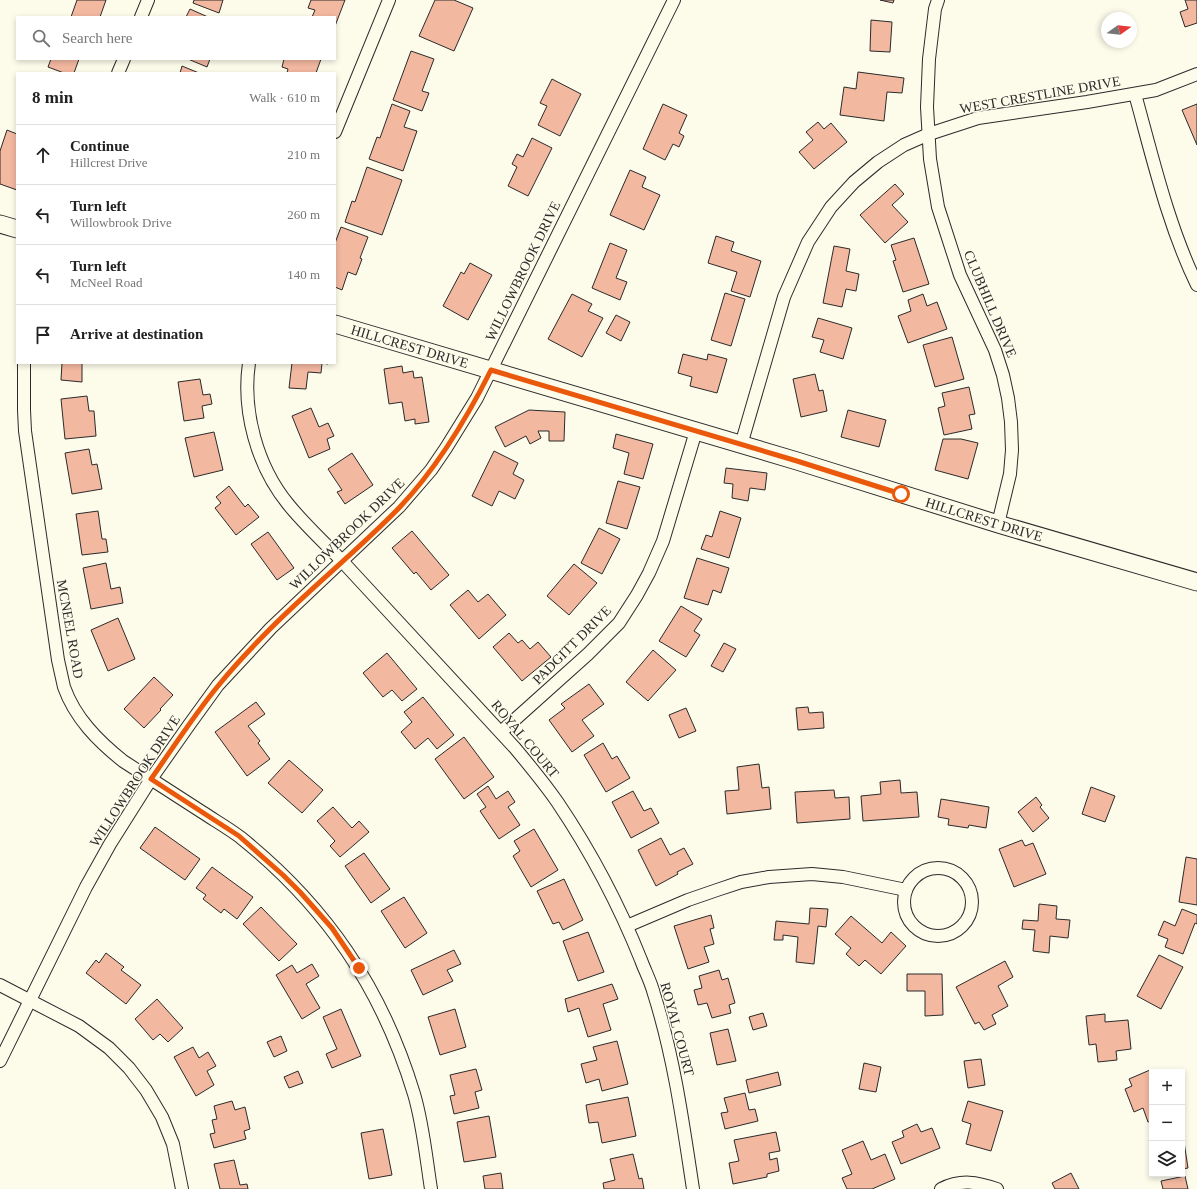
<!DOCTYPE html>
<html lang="en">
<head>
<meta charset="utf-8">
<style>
	body { margin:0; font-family:Georgia,serif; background:#f2f2f2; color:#222 }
	.controls { position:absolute; right:12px; bottom:12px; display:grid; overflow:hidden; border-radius:0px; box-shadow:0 2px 6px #0003 }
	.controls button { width:36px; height:36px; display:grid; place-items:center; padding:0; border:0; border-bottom:1px solid #e0e0e0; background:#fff; color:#222; font:20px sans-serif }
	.compass { position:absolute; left:1101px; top:12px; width:36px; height:36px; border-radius:50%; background:#fff; box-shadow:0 2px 6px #0003; rotate:75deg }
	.stop { position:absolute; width:12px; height:12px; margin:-9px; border:3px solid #ea580c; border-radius:50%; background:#fff }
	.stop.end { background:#ea580c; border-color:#fff; box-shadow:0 1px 4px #0008 }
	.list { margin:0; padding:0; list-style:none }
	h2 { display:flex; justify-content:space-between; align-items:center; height:52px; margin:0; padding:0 16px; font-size:17px }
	h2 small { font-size:13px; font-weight:400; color:#767676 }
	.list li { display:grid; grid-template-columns:26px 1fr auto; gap:12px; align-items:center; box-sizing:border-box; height:60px; padding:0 16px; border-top:1px solid #e0e0e0 }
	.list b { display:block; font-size:15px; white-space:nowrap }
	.list p { margin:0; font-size:13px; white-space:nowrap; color:#767676 }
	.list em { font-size:13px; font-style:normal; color:#767676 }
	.icon { flex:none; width:22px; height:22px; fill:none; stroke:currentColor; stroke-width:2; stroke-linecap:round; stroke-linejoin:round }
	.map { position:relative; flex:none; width:1197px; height:1189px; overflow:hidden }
	.search { position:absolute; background:#fff; box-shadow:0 2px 6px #0003; left:16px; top:16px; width:320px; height:44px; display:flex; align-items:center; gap:10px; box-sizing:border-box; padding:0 14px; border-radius:0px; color:#767676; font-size:15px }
	.panel { position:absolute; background:#fff; box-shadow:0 2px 6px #0003; left:16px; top:72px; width:320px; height:292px; border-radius:0px }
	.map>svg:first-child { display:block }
</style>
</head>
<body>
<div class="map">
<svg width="1197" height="1189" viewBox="0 0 1197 1189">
	<rect width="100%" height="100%" fill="#fdfbea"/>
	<g fill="#f2b8a0" stroke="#2b2b2b">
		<polygon points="77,0 106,0 100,17 71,17"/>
		<polygon points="194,0 223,0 219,13 193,3"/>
		<polygon points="311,0 345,0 335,26 335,17 312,17 315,10 308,8"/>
		<polygon points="435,0 454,0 473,8 454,51 419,36"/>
		<polygon points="880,0 894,0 893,3"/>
		<polygon points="1185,0 1197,0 1197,23 1185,27 1180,12 1188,9"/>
		<polygon points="190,9 208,17 186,17"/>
		<polygon points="871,20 892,22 890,52 870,51"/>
		<polygon points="411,51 434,59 422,91 429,93 422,111 393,100"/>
		<polygon points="51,59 79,59 74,73 64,73 48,67"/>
		<polygon points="188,59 210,59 207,67"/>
		<polygon points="284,59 321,59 316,73 287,73 288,69 282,67"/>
		<polygon points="182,66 199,73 180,73"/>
		<polygon points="858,72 904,78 902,93 887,92 884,121 840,115 844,87 856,89"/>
		<polygon points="552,79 581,94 560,136 538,125 547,106 540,103"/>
		<polygon points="392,104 410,111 404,127 417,131 403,171 369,159 377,137 380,138"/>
		<polygon points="663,104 687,115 679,133 684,136 679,147 673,144 665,160 643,149"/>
		<polygon points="1197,104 1197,145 1182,110"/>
		<polygon points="818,122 824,129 831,123 847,142 814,169 799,152 813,140 806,132"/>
		<polygon points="7,130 17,134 17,190 0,184 0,151"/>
		<polygon points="532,138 552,148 528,196 508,186 517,167 512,164 517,154 523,157"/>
		<polygon points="367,167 402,180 382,235 345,222 352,201 355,202"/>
		<polygon points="630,170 646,177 642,187 660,195 644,230 610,215"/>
		<polygon points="895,184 904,194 892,205 908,222 885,243 860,215"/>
		<polygon points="341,227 368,237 360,258 362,259 356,275 348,272 342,290 335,287 335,243"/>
		<polygon points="716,236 734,242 731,251 761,261 750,297 731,291 737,272 708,263"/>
		<polygon points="914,238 929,284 903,292 893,261 896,260 891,245"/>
		<polygon points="610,243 627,250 616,278 627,282 620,300 592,288"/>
		<polygon points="834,246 850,249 846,271 859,274 856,291 846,289 842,307 823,303"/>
		<polygon points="470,263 492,275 468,320 443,306 461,272 464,274"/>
		<polygon points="725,293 745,299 731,346 711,340"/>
		<polygon points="572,294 592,304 588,311 603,318 582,357 548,339"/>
		<polygon points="923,294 927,306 937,302 947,329 908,343 898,316 911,311 908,300"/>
		<polygon points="616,315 630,322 621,341 606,333"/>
		<polygon points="818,318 852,328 843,359 820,352 824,340 812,337"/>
		<polygon points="952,337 964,379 935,387 923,345"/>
		<polygon points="683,354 707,360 708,354 727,359 717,393 690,386 692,377 678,373"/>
		<polygon points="62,363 82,363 82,382 61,380"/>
		<polygon points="292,363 328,363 328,364 322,363 321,373 308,372 306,389 289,388"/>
		<polygon points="402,366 403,373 413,371 414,378 422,377 429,422 415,424 415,419 405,421 402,402 389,404 384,369"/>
		<polygon points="815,374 819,391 823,390 827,411 801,417 793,379"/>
		<polygon points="200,379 203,395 210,394 212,404 202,406 204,418 184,421 178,382"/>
		<polygon points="969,387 975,414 969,415 972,429 944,435 938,408 945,406 942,393"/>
		<polygon points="87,396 89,411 94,411 96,436 65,439 61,399"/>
		<polygon points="311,408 319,427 328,423 334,436 327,439 330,449 309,458 292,416"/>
		<polygon points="529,410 565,412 564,441 549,441 549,431 538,431 541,438 530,444 526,436 505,447 495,427"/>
		<polygon points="848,410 886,420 879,447 841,437"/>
		<polygon points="214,432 223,470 194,477 185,438"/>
		<polygon points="616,434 653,444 643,479 624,474 629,453 613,448"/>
		<polygon points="943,439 961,439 978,443 968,479 935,470"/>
		<polygon points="89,449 92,465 97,464 102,489 72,494 65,453"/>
		<polygon points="494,451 518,463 513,474 524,480 515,499 499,491 492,506 472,496"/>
		<polygon points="352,453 373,485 345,504 337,492 342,490 328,469"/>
		<polygon points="726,468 767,473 765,490 750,488 748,501 732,498 733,484 724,483"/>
		<polygon points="618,481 640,487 627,529 606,523"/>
		<polygon points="229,486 245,507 248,504 259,517 236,535 215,508 221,503 216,497"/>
		<polygon points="98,511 102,539 106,539 108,552 82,555 76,514"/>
		<polygon points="720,511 741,518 729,558 701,549 706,535 712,537"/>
		<polygon points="599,528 620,539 602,574 581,563"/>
		<polygon points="412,531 449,575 431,590 416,572 414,574 392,548"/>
		<polygon points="268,532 294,568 277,580 251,544"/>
		<polygon points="697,558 729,568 721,593 713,590 708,605 684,598"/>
		<polygon points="106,563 111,589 120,587 123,603 91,609 83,568"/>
		<polygon points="574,564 597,583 569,615 547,596"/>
		<polygon points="468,590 478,602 488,594 506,615 479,639 450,605"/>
		<polygon points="681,606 702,619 694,631 700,635 686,657 659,641"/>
		<polygon points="118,618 135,659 108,671 91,630"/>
		<polygon points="509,633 518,643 522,640 530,649 538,642 551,657 522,681 493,647"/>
		<polygon points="724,643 736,649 723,672 711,666"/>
		<polygon points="653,650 676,670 648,701 626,682"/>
		<polygon points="387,653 417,689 402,701 392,690 383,697 363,673"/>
		<polygon points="154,677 173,695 160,709 161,710 144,728 124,709"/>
		<polygon points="589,684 604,704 582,720 594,736 572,752 549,720 565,708 561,704"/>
		<polygon points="423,697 454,735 437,749 428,738 415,749 401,732 412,722 404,712"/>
		<polygon points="256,702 265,714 248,726 260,741 258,743 270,759 247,776 215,732"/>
		<polygon points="808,707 809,713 823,712 824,728 798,730 796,708"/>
		<polygon points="686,708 696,731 679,738 669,715"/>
		<polygon points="464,737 494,777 464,799 435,759"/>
		<polygon points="603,743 612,759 617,756 630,778 606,792 584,755"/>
		<polygon points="289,760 323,790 302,813 268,783"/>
		<polygon points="759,764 762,788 769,787 771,809 727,814 725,791 739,790 737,767"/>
		<polygon points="900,780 901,793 917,792 919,817 863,821 861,796 881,794 880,782"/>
		<polygon points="488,786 496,799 508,791 515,802 508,807 520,825 499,839 480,811 486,807 477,794"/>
		<polygon points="1091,787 1115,796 1105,822 1082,814"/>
		<polygon points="834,790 835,798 849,797 850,819 797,823 795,792"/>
		<polygon points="633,791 644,811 651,808 659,823 631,838 612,802"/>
		<polygon points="1036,797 1042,805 1040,807 1049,818 1033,832 1018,812"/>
		<polygon points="941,799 989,807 986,828 969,825 968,828 948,825 949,819 938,817"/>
		<polygon points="333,807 352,828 359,821 369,832 340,857 330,846 335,841 317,821"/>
		<polygon points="155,827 200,859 185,880 140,848"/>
		<polygon points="534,829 558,870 531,887 513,856 520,851 514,841"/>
		<polygon points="661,838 670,855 684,848 693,864 677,872 678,874 656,886 638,850"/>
		<polygon points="1022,840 1025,846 1033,843 1046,874 1014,887 999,849"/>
		<polygon points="364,853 390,889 371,903 345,866"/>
		<polygon points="1186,857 1197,859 1197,905 1179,902"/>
		<polygon points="212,867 253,897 237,919 224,909 221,913 203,899 206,895 196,888"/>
		<polygon points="564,879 583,920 563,930 559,922 553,924 537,891"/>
		<polygon points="404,897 427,933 405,948 381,911"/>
		<polygon points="1039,904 1057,906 1056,919 1070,920 1068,938 1050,936 1049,953 1033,951 1035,930 1022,929 1023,920 1038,921"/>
		<polygon points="261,907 297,944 279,961 243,924"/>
		<polygon points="810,908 828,909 826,927 818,926 814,964 796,962 798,937 783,935 783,940 774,940 776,921 809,924"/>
		<polygon points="1182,909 1197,915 1197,924 1195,923 1183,954 1165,947 1168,939 1158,935 1164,921 1175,926"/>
		<polygon points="711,915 714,928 710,929 714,944 704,947 709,962 688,969 674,926"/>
		<polygon points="851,916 882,943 891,932 906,946 881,974 865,960 859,966 846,954 851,948 835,934"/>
		<polygon points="588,932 604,972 578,981 563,941"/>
		<polygon points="454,950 461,964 447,970 453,981 423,995 411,970"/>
		<polygon points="106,953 124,967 121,970 141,985 126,1004 86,973 96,960 99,963"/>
		<polygon points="1159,955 1183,967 1161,1009 1137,996"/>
		<polygon points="1005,961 1013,977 998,986 1008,1006 992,1015 996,1024 984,1030 979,1022 975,1024 956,987"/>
		<polygon points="312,964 319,976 306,984 320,1008 302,1019 276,975 292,965 297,973"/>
		<polygon points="719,970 722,980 728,978 735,1003 729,1005 731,1013 712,1018 707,1003 698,1005 694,990 702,988 699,976"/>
		<polygon points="907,974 942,974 943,1015 925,1016 925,991 907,991"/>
		<polygon points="612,984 618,999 603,1004 611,1030 588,1037 579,1008 568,1012 565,999"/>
		<polygon points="157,999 183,1028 168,1042 160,1034 153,1040 135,1019"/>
		<polygon points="341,1009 361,1056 332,1068 326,1054 337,1049 323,1017"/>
		<polygon points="455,1009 466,1047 440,1055 428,1017"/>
		<polygon points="763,1013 767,1026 753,1030 749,1017"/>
		<polygon points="1105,1014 1105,1022 1128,1020 1131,1049 1116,1051 1117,1060 1098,1062 1096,1044 1089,1045 1086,1016"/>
		<polygon points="728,1029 736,1061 717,1065 710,1033"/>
		<polygon points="281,1036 287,1051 274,1057 267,1042"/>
		<polygon points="617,1041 628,1084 602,1091 599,1079 586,1083 581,1064 597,1060 593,1047"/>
		<polygon points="193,1047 199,1058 208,1052 216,1066 207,1071 214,1085 196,1096 174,1057"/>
		<polygon points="981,1059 985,1085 968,1088 964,1061"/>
		<polygon points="864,1063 881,1067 876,1092 859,1089"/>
		<polygon points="476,1069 482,1090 475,1092 479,1108 454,1114 450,1096 455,1095 450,1075"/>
		<polygon points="1150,1070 1152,1074 1152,1121 1148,1122 1143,1108 1134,1112 1125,1089 1132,1086 1129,1079"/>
		<polygon points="298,1071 303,1083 289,1088 284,1077"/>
		<polygon points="778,1072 781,1085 749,1093 746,1080"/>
		<polygon points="745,1093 749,1110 755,1109 758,1121 725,1129 721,1113 728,1112 724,1098"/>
		<polygon points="628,1097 636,1136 602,1143 598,1122 589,1123 586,1105"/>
		<polygon points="232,1101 235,1110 245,1107 250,1129 244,1131 246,1139 214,1148 210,1134 215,1133 212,1120 217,1119 214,1106"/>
		<polygon points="968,1101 1003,1111 991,1151 966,1144 971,1124 962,1121"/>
		<polygon points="489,1116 496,1157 464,1162 457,1122"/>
		<polygon points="917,1124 921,1132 932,1128 940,1148 901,1164 892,1142 904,1137 902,1131"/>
		<polygon points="383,1129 392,1175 369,1179 361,1133"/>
		<polygon points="1182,1129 1188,1168 1182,1169"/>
		<polygon points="776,1132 780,1151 769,1153 770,1160 777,1158 779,1171 767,1174 767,1177 733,1184 729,1163 739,1161 734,1140"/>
		<polygon points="863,1141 871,1160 885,1154 895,1179 872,1189 847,1189 842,1178 852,1174 842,1150"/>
		<polygon points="633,1154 639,1179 642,1178 644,1189 604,1189 603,1183 615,1180 610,1159"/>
		<polygon points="234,1160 240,1185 247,1184 248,1189 220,1189 214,1164"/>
		<polygon points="501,1173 503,1189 485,1189 483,1176"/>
		<polygon points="1071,1173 1079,1189 1055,1189 1052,1183"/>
		<polygon points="1185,1176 1188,1189 1163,1189 1161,1181"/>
	</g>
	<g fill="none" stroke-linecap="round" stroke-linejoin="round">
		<g stroke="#2b2b2b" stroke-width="14">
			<g id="street">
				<polyline points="938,0 935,9 929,59 927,107 930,159 938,207 960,275 995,350 1003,375 1008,398 1011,422 1012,450 1010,474 998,524"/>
				<polyline points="141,17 148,0"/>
				<polyline points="118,73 124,59"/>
				<path d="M1135,94C1153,159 1168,225 1197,285"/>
				<polyline points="335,132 389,0"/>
				<path d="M24,363V410L25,431L58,660C60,669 62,678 64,687C75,718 98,741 123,761C149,778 176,795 202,812C214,820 228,828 240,837C326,906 382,988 414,1094C423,1124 426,1157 431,1189"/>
				<path d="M249,363C242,411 257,466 288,504C304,524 324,542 342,561L515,748C530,766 545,784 558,803C591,852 619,905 641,960C645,971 651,982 654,994C674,1057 683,1123 693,1189"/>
				<polyline points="741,445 784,297 808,242 831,207 854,182 878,162 904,145 929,134 978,118 1087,102 1156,90 1197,74"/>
				<polyline points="501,732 588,654 619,623 637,595 649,573 663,541 696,431"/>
				<circle cx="938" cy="902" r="34"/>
				<polyline points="627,926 688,900 717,890 741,882 769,877 812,874 843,877 906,890"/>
				<polyline points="0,985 79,1026 109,1048 129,1068 146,1090 162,1117 173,1144 182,1189"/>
				<polyline points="0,1061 86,887 110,844 151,779 189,725 218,685 271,628 399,507 431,470 446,448 477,398 674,0"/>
				<path d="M941,1189C961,1179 977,1182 997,1189"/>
			</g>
		</g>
		<g stroke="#2b2b2b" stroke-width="19">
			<g id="secondary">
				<polyline points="0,224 17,229"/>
				<path id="s1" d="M335,324L797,461L998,524L1197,582"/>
			</g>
		</g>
		<use href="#street" stroke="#fdfbea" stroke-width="12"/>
		<use href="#secondary" stroke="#fdfbea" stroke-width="17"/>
	</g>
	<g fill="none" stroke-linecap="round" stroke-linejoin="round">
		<path stroke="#ea580c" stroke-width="5" d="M359,968L332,928L300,892L283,875L239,836L151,779C173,748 194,715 218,686C234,666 253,646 271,628C312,587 358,550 399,508C437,468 466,420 491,370L797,461L901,494"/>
	</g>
	<g text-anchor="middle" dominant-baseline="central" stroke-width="3" stroke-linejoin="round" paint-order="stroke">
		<g font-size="14" fill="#2b2b2b" stroke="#fdfbea">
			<text transform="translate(1040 95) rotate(-10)">WEST CRESTLINE DRIVE</text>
			<text transform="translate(523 271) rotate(-64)">WILLOWBROOK DRIVE</text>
			<text transform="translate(990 304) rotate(67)">CLUBHILL DRIVE</text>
			<text stroke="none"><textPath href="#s1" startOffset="78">HILLCREST DRIVE</textPath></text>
			<text stroke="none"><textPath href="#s1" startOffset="678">HILLCREST DRIVE</textPath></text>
			<text transform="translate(347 534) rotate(-44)">WILLOWBROOK DRIVE</text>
			<text transform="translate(70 629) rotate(80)">MCNEEL ROAD</text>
			<text transform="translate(572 645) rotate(-45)">PADGITT DRIVE</text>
			<text transform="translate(525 739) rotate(50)">ROYAL COURT</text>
			<text transform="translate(135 781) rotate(-57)">WILLOWBROOK DRIVE</text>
			<text transform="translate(677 1029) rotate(75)">ROYAL COURT</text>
		</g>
	</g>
</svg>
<div class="controls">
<button>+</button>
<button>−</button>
<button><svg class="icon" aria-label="layers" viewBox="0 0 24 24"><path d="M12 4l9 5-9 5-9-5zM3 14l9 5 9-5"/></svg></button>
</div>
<svg class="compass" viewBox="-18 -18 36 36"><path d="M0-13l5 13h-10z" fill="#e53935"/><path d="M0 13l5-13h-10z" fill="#767676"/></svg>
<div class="stop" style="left:901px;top:494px"></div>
<div class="stop end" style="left:359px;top:968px"></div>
<div class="search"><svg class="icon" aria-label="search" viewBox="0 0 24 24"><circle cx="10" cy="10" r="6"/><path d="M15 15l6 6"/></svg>Search here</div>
<section class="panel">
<h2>8 min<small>Walk · 610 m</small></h2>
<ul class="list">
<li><svg class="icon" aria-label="ahead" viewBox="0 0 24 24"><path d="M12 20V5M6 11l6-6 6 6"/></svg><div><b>Continue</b><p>Hillcrest Drive</p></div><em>210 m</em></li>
<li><svg class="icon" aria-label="left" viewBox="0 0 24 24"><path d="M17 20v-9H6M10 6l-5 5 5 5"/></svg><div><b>Turn left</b><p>Willowbrook Drive</p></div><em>260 m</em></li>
<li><svg class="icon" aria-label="left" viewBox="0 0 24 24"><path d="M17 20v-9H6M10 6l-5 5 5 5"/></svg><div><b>Turn left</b><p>McNeel Road</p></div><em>140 m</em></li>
<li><svg class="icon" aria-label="arrive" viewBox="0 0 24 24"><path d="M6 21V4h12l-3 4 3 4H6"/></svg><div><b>Arrive at destination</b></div></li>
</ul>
</section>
</div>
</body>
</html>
